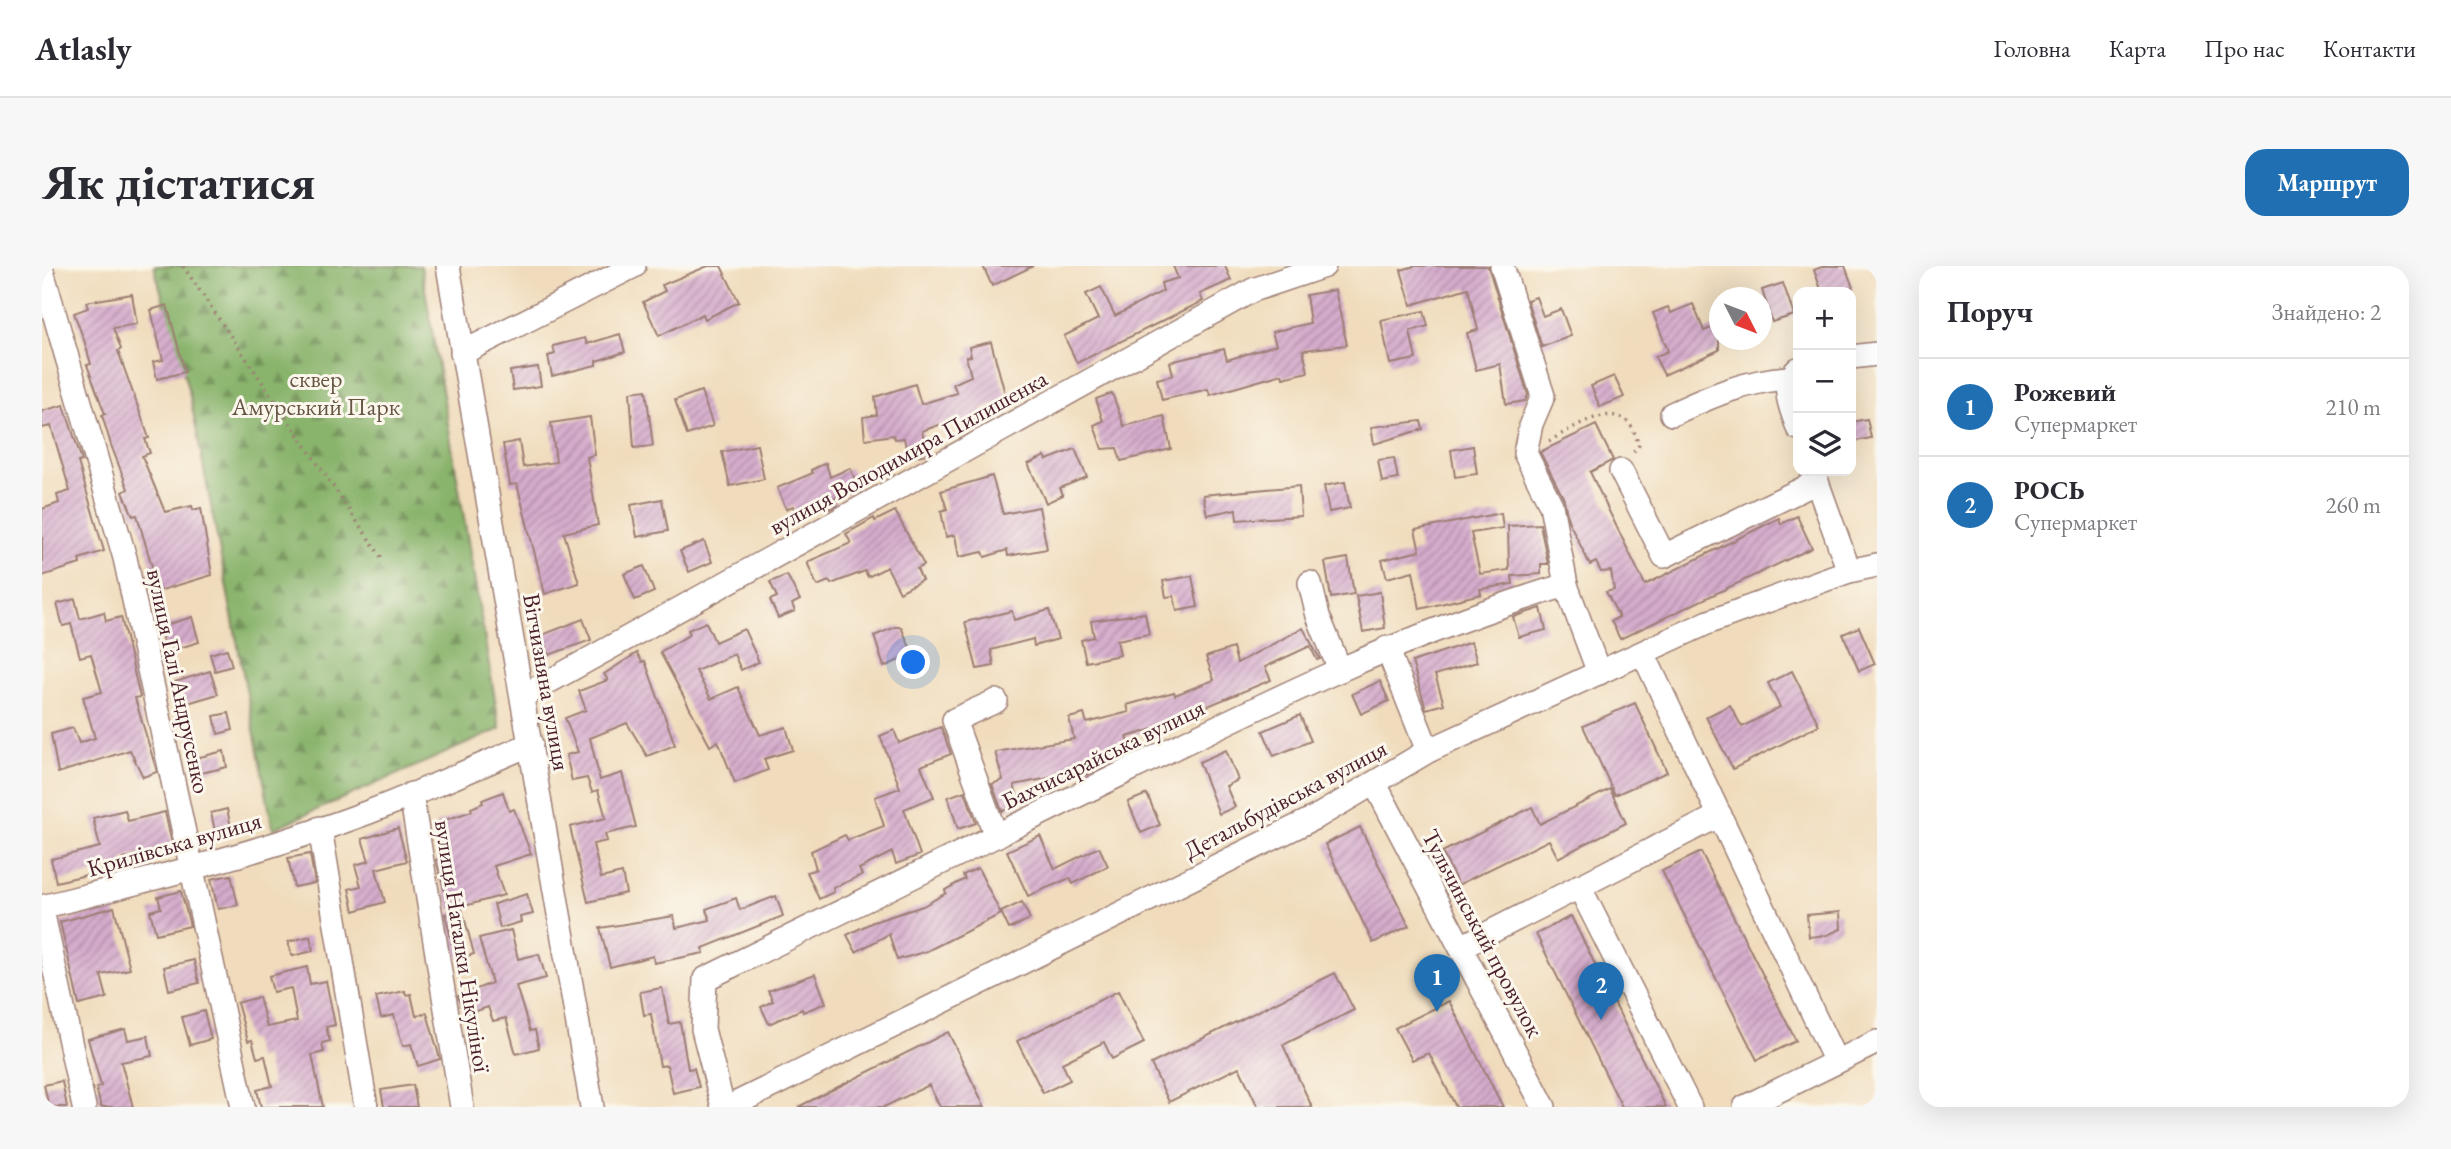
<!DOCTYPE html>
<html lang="uk">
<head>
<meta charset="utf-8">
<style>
	body { margin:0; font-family:"EB Garamond",serif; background:#f7f7f7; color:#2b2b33 }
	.controls { position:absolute; right:21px; top:21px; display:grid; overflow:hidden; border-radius:14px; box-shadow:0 7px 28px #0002 }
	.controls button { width:63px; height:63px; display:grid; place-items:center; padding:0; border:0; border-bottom:2px solid #e1e1e2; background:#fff; color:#2b2b33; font:35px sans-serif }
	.compass { position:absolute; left:1667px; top:21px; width:63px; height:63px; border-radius:50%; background:#fff; box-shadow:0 7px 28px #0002; rotate:132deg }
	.you { position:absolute; left:872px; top:397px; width:24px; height:24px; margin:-18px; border:5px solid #fff; border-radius:50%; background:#1a73e8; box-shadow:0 0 0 10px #1a73e833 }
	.badge { display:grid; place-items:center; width:46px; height:46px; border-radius:50%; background:#1f6fb2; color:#fff; font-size:23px; font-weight:700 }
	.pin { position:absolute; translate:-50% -58px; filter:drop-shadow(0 2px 4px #0008) }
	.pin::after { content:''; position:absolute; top:37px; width:24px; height:21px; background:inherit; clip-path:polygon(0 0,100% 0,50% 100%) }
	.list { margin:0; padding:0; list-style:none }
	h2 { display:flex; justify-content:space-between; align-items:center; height:91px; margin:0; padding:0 28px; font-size:30px }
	h2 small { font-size:23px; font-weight:400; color:#7c7c81 }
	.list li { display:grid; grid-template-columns:46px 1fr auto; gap:21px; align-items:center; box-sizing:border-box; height:98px; padding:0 28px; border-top:2px solid #e1e1e2 }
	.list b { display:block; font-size:26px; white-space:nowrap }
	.list p { margin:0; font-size:23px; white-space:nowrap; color:#7c7c81 }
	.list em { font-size:23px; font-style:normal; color:#7c7c81 }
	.icon { flex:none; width:38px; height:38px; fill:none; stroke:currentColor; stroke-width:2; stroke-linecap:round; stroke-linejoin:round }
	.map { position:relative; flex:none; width:1835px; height:841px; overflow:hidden; border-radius:21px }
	header { display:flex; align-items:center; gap:42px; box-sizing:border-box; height:98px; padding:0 35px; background:#fff; border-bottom:2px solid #e1e1e2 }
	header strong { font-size:33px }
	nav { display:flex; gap:38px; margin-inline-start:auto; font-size:24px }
	.intro { display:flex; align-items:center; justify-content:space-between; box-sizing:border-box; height:168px; padding:0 42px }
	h1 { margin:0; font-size:49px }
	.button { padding:18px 32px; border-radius:21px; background:#1f6fb2; color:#fff; font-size:24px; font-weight:700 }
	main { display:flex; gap:42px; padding:0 42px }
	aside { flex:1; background:#fff; border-radius:21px; box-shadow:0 7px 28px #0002 }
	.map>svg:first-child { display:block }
</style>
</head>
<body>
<header>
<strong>Atlasly</strong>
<nav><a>Головна</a><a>Карта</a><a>Про нас</a><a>Контакти</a></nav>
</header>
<div class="intro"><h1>Як дістатися</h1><a class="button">Маршрут</a></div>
<main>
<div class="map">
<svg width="1835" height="841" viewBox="0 0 1835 841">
	<defs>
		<pattern id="forest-firs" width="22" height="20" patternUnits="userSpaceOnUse" patternTransform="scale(1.75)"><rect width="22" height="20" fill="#89b46c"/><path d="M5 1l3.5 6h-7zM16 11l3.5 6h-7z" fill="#729259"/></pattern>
		<pattern id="building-hatch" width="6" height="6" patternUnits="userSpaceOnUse" patternTransform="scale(1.75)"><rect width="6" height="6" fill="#d5accc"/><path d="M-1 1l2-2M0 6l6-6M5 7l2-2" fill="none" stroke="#af8ba6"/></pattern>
	</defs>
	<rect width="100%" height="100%" fill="#fbf7ec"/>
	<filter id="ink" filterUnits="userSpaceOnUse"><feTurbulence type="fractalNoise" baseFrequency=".0143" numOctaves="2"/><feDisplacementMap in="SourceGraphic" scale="14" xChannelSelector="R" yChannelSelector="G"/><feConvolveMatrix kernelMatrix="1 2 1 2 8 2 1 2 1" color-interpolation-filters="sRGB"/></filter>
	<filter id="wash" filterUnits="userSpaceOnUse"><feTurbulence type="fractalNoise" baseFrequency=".00686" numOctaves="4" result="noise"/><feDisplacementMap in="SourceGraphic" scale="28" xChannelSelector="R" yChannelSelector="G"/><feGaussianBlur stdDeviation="1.57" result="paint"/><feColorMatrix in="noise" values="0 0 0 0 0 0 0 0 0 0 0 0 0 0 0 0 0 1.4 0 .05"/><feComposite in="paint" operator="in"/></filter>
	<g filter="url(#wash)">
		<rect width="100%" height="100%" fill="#f0dcbc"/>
		<polygon fill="url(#forest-firs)" stroke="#6a6a4c" stroke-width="2" points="112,0 379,0 458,463 231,563 148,130"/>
		<g id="blocks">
			<g fill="url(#building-hatch)">
				<polygon points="666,0 679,0 697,36 663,53 661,48 617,70 601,36 623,25 620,19"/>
				<polygon points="941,0 991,0 950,20"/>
				<polygon points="1131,0 1183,0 1189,14 1158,28 1161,35 1035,97 1022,70 1056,53 1044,28 1059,21 1073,50 1121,25 1119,17 1136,12"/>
				<polygon points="1373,0 1446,0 1486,129 1483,135 1464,138 1458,98 1434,104 1425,67 1436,64 1426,22 1369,39 1359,4"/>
				<polygon points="1782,0 1803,0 1811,22 1800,26 1780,26 1772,4"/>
				<polygon points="1741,17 1752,49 1730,56 1720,24"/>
				<polygon points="1293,24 1305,79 1261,84 1266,106 1241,112 1240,108 1168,129 1166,123 1120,134 1115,113 1131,109 1128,96 1182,83 1185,94 1234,79 1230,66 1268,57 1264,29"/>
				<polygon points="90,28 95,58 71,62 79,83 76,85 107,172 103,173 108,187 100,190 123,246 150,240 151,244 159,242 170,309 113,326 107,305 111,304 95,249 91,250 81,226 86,223 69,179 60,149 63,148 45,99 49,98 42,74 32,47 46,42 44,36"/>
				<polygon points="1494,31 1501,50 1519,43 1529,70 1500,81 1485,34"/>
				<polygon points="1651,38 1662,65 1677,59 1677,84 1622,109 1613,91 1626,85 1611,47 1626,41 1629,47"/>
				<polygon points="125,39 143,106 115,113 111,96 121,94 109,44"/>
				<polygon points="1382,45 1386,60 1368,65 1374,93 1348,98 1339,54"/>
				<polygon points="578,68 583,86 554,95 554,99 510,110 506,90 513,88 511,80 543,72 545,78"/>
				<polygon points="949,76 965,135 940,143 943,149 917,161 914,153 880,165 885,188 866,192 862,172 853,173 851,169 823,173 821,151 835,149 833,131 873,118 879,138 915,127 911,118 929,110 924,91 929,90 927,81"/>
				<polygon points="496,101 499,120 471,124 468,105"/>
				<polygon points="1572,110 1582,131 1558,141 1549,120"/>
				<polygon points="604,124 611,180 592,182 588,126"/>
				<polygon points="659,125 671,160 645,169 633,134"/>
				<polygon points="1070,127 1082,160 1122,150 1129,183 1079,195 1075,182 1060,183 1052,159 1061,155 1054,133"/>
				<polygon points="22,139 40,195 36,196 62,285 37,293 38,298 0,310 0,243 17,237 15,229 28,225 9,160 0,162 0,145"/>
				<polygon points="548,151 553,189 545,191 556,259 522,267 537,317 503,328 475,218 468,219 461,178 477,175 481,201 514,196 509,157"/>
				<polygon points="1825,153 1829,172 1809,176 1809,156"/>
				<polygon points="1379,155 1381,163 1332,178 1329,161"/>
				<polygon points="1554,159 1571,194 1548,206 1603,319 1737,252 1739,258 1755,250 1770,282 1578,373 1569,355 1577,351 1564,326 1572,324 1569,305 1559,306 1554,296 1548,299 1526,254 1522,233 1498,186"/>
				<polygon points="715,179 722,213 688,220 680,186"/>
				<polygon points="1431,180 1435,208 1413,211 1409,184"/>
				<polygon points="1033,183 1045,211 1018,222 1021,229 1004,237 986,198 1003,190 1005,194"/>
				<polygon points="1352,192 1356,213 1340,216 1336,194"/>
				<polygon points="784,197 788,211 808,202 817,221 793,232 795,239 788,243 784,236 754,247 751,240 744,243 735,222 771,207 769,204"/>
				<polygon points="950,210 961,248 997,241 1005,283 966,290 965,284 943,291 941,286 917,291 913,269 904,271 899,245 905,243 899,225"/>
				<polygon points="1303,216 1308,242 1287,246 1282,220"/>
				<polygon points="1257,220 1259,250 1195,254 1194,243 1165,249 1161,229"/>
				<polygon points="620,233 626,265 595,271 589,239"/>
				<polygon points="853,245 882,299 875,303 880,314 858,326 845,301 826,311 823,305 789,318 787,315 775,320 765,296 809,277 804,268 832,252 833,255"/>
				<polygon points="1459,247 1461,262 1429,267 1438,308 1467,304 1466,260 1498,258 1506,298 1499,298 1499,308 1470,310 1471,318 1438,323 1439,328 1378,343 1371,305 1345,312 1340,294 1378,285 1373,264"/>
				<polygon points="662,275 670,296 647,306 638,285"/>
				<polygon points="1306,292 1312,328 1289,332 1283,296"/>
				<polygon points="602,300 612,326 593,334 582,308"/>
				<polygon points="745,309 758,334 750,338 753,345 736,352 728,334 735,331 728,316"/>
				<polygon points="1150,310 1156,341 1135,345 1132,330 1124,331 1121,315"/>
				<polygon points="1338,326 1343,362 1321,366 1314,330"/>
				<polygon points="33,333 38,353 62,346 64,355 79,351 98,431 93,432 115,506 101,511 88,484 16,507 9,468 31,462 37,477 53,472 41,431 60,426 49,388 38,391 29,358 21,360 15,338"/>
				<polygon points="1499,342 1504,364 1477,371 1471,351"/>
				<polygon points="1007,344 1016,373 992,380 991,373 949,384 952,400 935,403 923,356 970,345 972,354"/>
				<polygon points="1103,347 1107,368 1075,374 1078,389 1044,396 1039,374 1052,371 1049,355"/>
				<polygon points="150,351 157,376 124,386 117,361"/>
				<polygon points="541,353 549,374 507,389 500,369"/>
				<polygon points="664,356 673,376 702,363 717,396 699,404 692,388 654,405 669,433 696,421 718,469 744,461 751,484 722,493 726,504 693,517 676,475 668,480 618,386 648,368 646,364"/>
				<polygon points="853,361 859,361 871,388 842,401 832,370"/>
				<polygon points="1817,361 1833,398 1817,405 1801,368"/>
				<polygon points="1261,362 1278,393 1275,394 1268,380 1223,401 1229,414 1139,451 1140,455 1085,471 1088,479 1069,484 1073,495 1044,509 1042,505 972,519 979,539 960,545 950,518 961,514 953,486 1032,473 1027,452 1042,448 1045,457 1087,446 1085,439 1132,426 1133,429 1172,414 1164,391 1191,382 1195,397"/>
				<polygon points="1429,376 1435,396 1393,409 1402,438 1384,443 1370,396"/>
				<polygon points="185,383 190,400 173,405 168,388"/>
				<polygon points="595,387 600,396 603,395 633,479 605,490 585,457 548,472 558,514 580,507 594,561 563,568 565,575 551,578 559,612 580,607 584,627 546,636 528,561 564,552 556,524 550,526 545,512 530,515 524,489 536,486 523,452 544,444 537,425 566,414 562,408"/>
				<polygon points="168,405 176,428 139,439 133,416"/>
				<polygon points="1750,405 1777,459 1691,503 1664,451 1688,439 1700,461 1738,441 1726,417"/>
				<polygon points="1338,415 1347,435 1319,448 1310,428"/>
				<polygon points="1593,437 1625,506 1573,529 1541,460"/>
				<polygon points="187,447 191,464 176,468 172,450"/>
				<polygon points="1258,449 1269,475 1232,490 1221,465"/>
				<polygon points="899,461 909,488 879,500 892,531 862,543 878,589 854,598 850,586 817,603 820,609 791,622 792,626 777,633 765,606 774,603 769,585 803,569 806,574 842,560 833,531 858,522 838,470 852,464 857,477"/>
				<polygon points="1184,484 1196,514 1184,520 1193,541 1177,548 1157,496"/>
				<polygon points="182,485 185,501 159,507 154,492"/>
				<polygon points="1568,523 1584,557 1516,592 1507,574 1416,619 1400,586 1490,541 1498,558"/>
				<polygon points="923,525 934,557 916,563 906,531"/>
				<polygon points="461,526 467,545 472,543 489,588 452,600 462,629 408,644 394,594 406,591 394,557 430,545 429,542 441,537 440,534"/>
				<polygon points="1105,528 1118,559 1099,567 1086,536"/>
				<polygon points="185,543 189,561 173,565 169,547"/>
				<polygon points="83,544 86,555 123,546 131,582 81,593 83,600 14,616 9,593 58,581 51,552"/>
				<polygon points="1318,561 1367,660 1331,677 1283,578"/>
				<polygon points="356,562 365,595 334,603 343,636 312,645 307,623 319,620 313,599 327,595 320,573"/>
				<polygon points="998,570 1013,603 1057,581 1066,600 1031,618 1028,612 986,630 965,585"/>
				<polygon points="1659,586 1754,775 1715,794 1620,605"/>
				<polygon points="268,588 273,617 252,621 246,592"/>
				<polygon points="936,602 959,648 885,685 855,694 847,668 814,686 805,669 831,656 881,640 904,627 903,624 923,613 921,609"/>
				<polygon points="189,609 196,639 176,643 169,613"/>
				<polygon points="139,625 148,660 114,668 108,645 119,642 116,631"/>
				<polygon points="485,628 491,648 478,651 479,656 458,662 452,638"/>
				<polygon points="734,630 741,650 661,682 662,687 612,697 611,690 568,701 558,662 632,650 634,662 668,654 664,643 694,632 698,644"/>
				<polygon points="980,636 988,653 967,663 959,646"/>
				<polygon points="72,641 88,703 59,709 65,732 37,739 18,656"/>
				<polygon points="420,643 432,688 414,693 403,648"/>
				<polygon points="1798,646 1799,663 1785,669 1767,671 1765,649"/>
				<polygon points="1529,650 1624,841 1580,841 1494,668"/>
				<polygon points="469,664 476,693 497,688 504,712 474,720 488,765 493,764 497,782 474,788 464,752 451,755 446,741 423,749 416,730 450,717 437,672"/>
				<polygon points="268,670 271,685 250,690 246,676"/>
				<polygon points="152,694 157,717 127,724 122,701"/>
				<polygon points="265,701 268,718 284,715 293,759 284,761 288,775 280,777 282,786 270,789 281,841 219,841 215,824 230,820 223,790 215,792 210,774 206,775 195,737 217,731 225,761 255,755 249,722 231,726 227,710"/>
				<polygon points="1293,707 1312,744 1241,779 1270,841 1216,841 1197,801 1127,836 1109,798"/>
				<polygon points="773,708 784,737 761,746 760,743 727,758 719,741 731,735 726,725"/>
				<polygon points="620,722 627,758 638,756 646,803 652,802 657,821 631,827 625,799 618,800 609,748 602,749 598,726"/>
				<polygon points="363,725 364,729 369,728 374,750 385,747 398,793 376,800 369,778 361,780 352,749 339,752 334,731"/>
				<polygon points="1076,725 1102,777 1070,793 1062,776 1020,797 1028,814 1001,827 975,775"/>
				<polygon points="1407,735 1461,841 1414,841 1387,787 1370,794 1353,762"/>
				<polygon points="162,745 169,773 148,779 140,751"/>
				<polygon points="83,763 86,774 106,770 110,790 79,796 91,841 59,841 54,822 59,820 46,773"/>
				<polygon points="906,766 943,841 898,841 887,819 842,841 756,841"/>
				<polygon points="20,815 25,841 7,841 2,819"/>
				<polygon points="371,819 375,841 342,841 339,824"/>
			</g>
		</g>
	</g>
	<g filter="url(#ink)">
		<use href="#blocks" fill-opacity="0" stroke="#9d7e74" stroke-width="2"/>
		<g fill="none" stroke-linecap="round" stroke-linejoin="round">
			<g stroke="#9d7e74" stroke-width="26">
				<g id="minor">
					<polyline points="406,0 550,841"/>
					<polyline points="1460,0 1501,130 1489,158 1483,187 1509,239 1524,319"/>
					<polyline points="0,5 83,292 201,841"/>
					<polyline points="420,87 592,0"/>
					<polyline points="1809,91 1835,88"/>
					<path d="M1756,103C1737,121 1749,140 1756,162"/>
					<path d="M1630,148C1669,130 1703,115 1746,112"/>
					<polyline points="1579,205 1622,290 1775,216"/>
					<polyline points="1771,205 1807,305"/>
					<polyline points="1268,317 1276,350 1298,404"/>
					<polyline points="1345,382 1386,485"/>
					<polyline points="1601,387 1794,796"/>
					<polyline points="481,430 1211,24 1282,0"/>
					<polyline points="954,435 912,454 954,570"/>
					<polyline points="1333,518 1502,841"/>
					<polyline points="369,528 420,841"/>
					<polyline points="278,562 324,841"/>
					<polyline points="1537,620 1648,841"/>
					<path d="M0,641C110,613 221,586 327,546C382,525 435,501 489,478"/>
					<polyline points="0,644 42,841"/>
					<polyline points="1419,681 1678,549"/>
					<path d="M681,841L661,763L663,713C801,645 939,577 1077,509C1223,437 1367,366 1524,319L1557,407"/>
					<polyline points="687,841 1276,550 1386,485 1667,356 1807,305 1835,299"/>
					<polyline points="1703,841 1835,776"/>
				</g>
			</g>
			<g stroke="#9d7e74" stroke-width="3.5" stroke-dasharray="2 5" stroke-linecap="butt">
				<polyline points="141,0 342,295"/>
				<path d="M1507,175C1528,164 1567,135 1588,158C1592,163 1594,173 1597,179L1591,187"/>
			</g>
			<use href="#minor" stroke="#fff" stroke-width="23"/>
		</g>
	</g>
	<g text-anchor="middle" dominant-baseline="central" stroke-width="6" stroke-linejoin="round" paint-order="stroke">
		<g font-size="24" fill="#675543" stroke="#fbf7ec">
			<text x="274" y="112">сквер<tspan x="274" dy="28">Амурський Парк</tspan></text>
		</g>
		<g font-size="24" fill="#4a1f2b" stroke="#fbf7ec">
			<text transform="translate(866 186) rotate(-29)">вулиця Володимира Пилишенка</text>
			<text transform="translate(137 415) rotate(78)">вулиця Галі Андрусенко</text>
			<text transform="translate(505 416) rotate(80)">Вітчизняна вулиця</text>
			<text transform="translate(1061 488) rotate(-26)">Бахчисарайська вулиця</text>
			<text transform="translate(1243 533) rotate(-28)">Детальбудівська вулиця</text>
			<text transform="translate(132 578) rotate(-16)">Крилівська вулиця</text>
			<text transform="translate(1441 667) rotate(62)">Тульчинський провулок</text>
			<text transform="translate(421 680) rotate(81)">вулиця Наталки Нікуліної</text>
		</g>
	</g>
</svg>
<div class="controls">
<button>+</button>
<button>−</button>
<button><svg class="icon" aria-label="layers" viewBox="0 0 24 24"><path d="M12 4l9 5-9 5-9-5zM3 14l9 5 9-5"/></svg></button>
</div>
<svg class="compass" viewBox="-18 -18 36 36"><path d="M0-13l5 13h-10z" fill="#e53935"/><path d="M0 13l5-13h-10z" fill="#7c7c81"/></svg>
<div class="you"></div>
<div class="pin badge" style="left:1395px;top:746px">1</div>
<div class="pin badge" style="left:1559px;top:754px">2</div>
</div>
<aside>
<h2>Поруч<small>Знайдено: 2</small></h2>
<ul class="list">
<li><span class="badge">1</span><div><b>Рожевий</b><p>Супермаркет</p></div><em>210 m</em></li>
<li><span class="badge">2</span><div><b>РОСЬ</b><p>Супермаркет</p></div><em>260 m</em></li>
</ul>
</aside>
</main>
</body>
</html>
